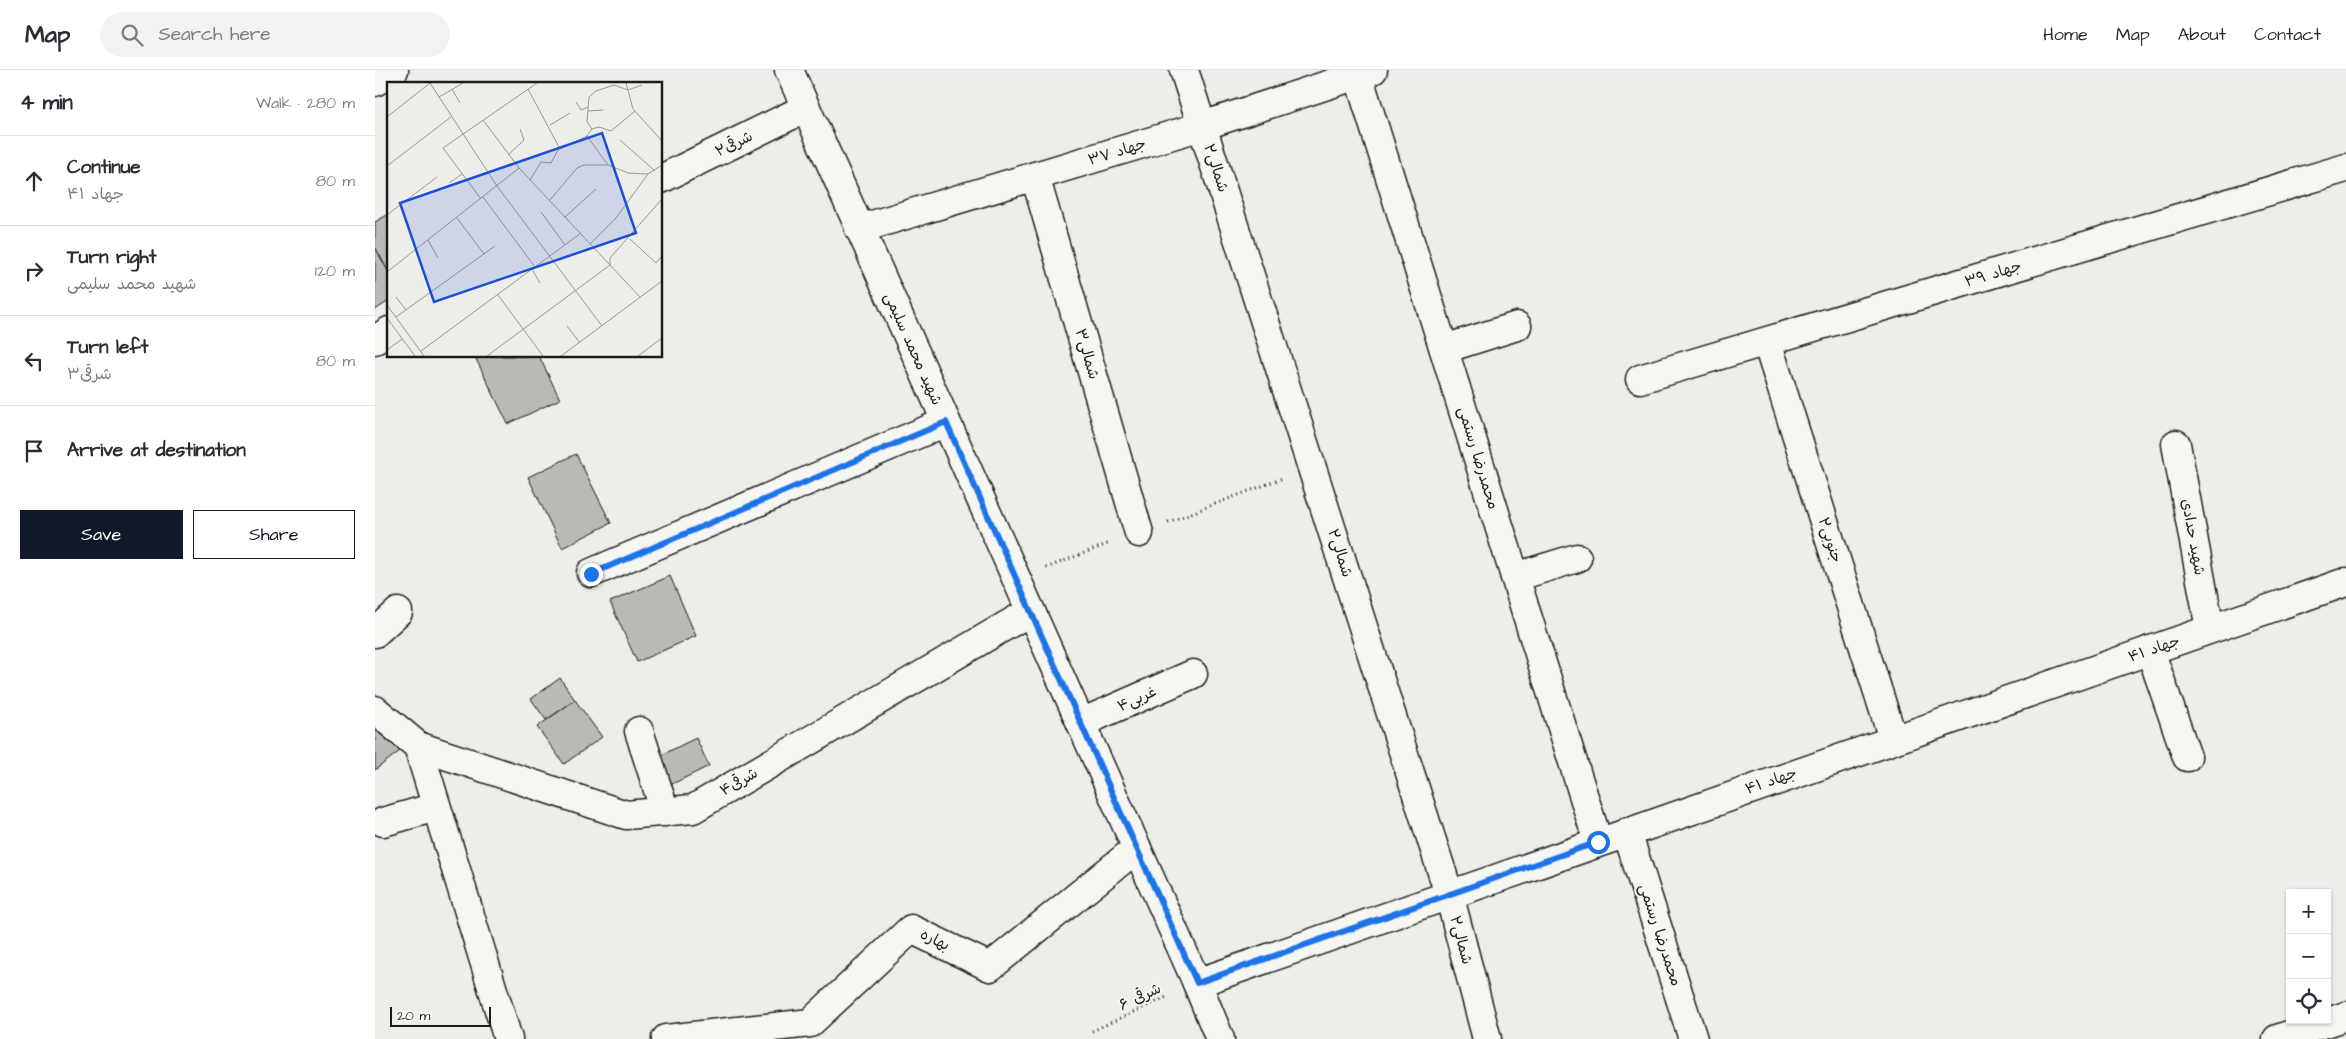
<!DOCTYPE html>
<html lang="en">
<head>
<meta charset="utf-8">
<style>
	body { margin:0; font-family:"Architects Daughter","Playpen Sans Arabic",sans-serif; background:#f2f2f3; color:#2b2b33 }
	.controls { position:absolute; right:15px; bottom:15px; display:grid; overflow:hidden; border-radius:0px; box-shadow:0 1px 4px #0004 }
	.controls button { width:45px; height:45px; display:grid; place-items:center; padding:0; border:0; border-bottom:1px solid #e1e1e2; background:#fff; color:#2b2b33; font:25px sans-serif }
	.scale { position:absolute; left:15px; bottom:12px; width:101px; box-sizing:border-box; padding-left:5px; border:2px solid #1c1c1c; border-top:0; font-size:14px; line-height:18px; white-space:nowrap; color:#1c1c1c; -webkit-text-stroke:4px #f6f6f2; paint-order:stroke }
	.stop { position:absolute; width:15px; height:15px; margin:-11px; border:4px solid #1a73e8; border-radius:50%; background:#fff }
	.stop.end { background:#1a73e8; border-color:#fff; box-shadow:0 1px 5px #0008 }
	.list { margin:0; padding:0; list-style:none }
	h2 { display:flex; justify-content:space-between; align-items:center; height:65px; margin:0; padding:0 20px; font-size:21px }
	h2 small { font-size:16px; font-weight:400; color:#7c7c81 }
	.list li { display:grid; grid-template-columns:32px 1fr auto; gap:15px; align-items:center; box-sizing:border-box; height:90px; padding:0 20px; border-top:1px solid #e1e1e2 }
	.list b { display:block; font-size:19px; white-space:nowrap }
	.list p { margin:0; font-size:16px; white-space:nowrap; color:#7c7c81 }
	.list em { font-size:16px; font-style:normal; color:#7c7c81 }
	.actions { display:flex; gap:10px; padding:15px 20px }
	.actions a { flex:1; padding:11px 0; border:1px solid #111827; border-radius:0px; text-align:center; font-size:18px; color:#111827 }
	.actions .main { background:#111827; color:#fff }
	.icon { flex:none; width:28px; height:28px; fill:none; stroke:currentColor; stroke-width:2; stroke-linecap:round; stroke-linejoin:round }
	.map { position:relative; flex:none; width:1971px; height:969px; overflow:hidden }
	header { display:flex; align-items:center; gap:30px; box-sizing:border-box; height:70px; padding:0 25px; background:#fff; border-bottom:1px solid #e1e1e2 }
	header strong { font-size:24px }
	nav { display:flex; gap:28px; margin-inline-start:auto; font-size:18px }
	.search { width:350px; height:45px; background:#f2f2f3; display:flex; align-items:center; gap:12px; box-sizing:border-box; padding:0 18px; border-radius:28px; color:#7c7c81; font-size:19px }
	main { display:flex }
	aside { flex:1; background:#fff }
	.map>svg:first-child { display:block }
</style>
</head>
<body>
<header>
<strong>Map</strong>
<div class="search"><svg class="icon" aria-label="search" viewBox="0 0 24 24"><circle cx="10" cy="10" r="6"/><path d="M15 15l6 6"/></svg>Search here</div>
<nav><a>Home</a><a>Map</a><a>About</a><a>Contact</a></nav>
</header>
<main>
<aside>
<h2>4 min<small>Walk · 280 m</small></h2>
<ul class="list">
<li><svg class="icon" aria-label="ahead" viewBox="0 0 24 24"><path d="M12 20V5M6 11l6-6 6 6"/></svg><div><b>Continue</b><p>جهاد ۴۱</p></div><em>80 m</em></li>
<li><svg class="icon" aria-label="right" viewBox="0 0 24 24"><path d="M7 20v-9h11M14 6l5 5-5 5"/></svg><div><b>Turn right</b><p>شهید محمد سلیمی</p></div><em>120 m</em></li>
<li><svg class="icon" aria-label="left" viewBox="0 0 24 24"><path d="M17 20v-9H6M10 6l-5 5 5 5"/></svg><div><b>Turn left</b><p>شرقی۳</p></div><em>80 m</em></li>
<li><svg class="icon" aria-label="arrive" viewBox="0 0 24 24"><path d="M6 21V4h12l-3 4 3 4H6"/></svg><div><b>Arrive at destination</b></div></li>
</ul>
<div class="actions"><a class="main">Save</a><a>Share</a></div>
</aside>
<div class="map">
<svg width="1971" height="969" viewBox="0 0 1971 969">
	<rect width="100%" height="100%" fill="#edede9"/>
	<filter id="ink" filterUnits="userSpaceOnUse"><feTurbulence type="fractalNoise" baseFrequency=".02" numOctaves="2"/><feDisplacementMap in="SourceGraphic" scale="10" xChannelSelector="R" yChannelSelector="G"/><feConvolveMatrix kernelMatrix="1 2 1 2 8 2 1 2 1" color-interpolation-filters="sRGB"/></filter>
	<g filter="url(#ink)">
		<g fill="#b9b9b6" stroke="#1c1c1c">
			<polygon points="14,144 14,203 0,177 0,152"/>
			<polygon points="0,177 14,203 14,231 0,240"/>
			<polygon points="107,286 164,286 185,329 133,354 101,289"/>
			<polygon points="201,384 236,453 187,478 153,407"/>
			<polygon points="295,506 321,566 262,592 235,532"/>
			<polygon points="185,608 200,630 171,650 156,629"/>
			<polygon points="200,630 227,667 189,694 162,657"/>
			<polygon points="0,659 25,681 0,700"/>
			<polygon points="321,668 334,696 287,719 274,691"/>
		</g>
		<g fill="none" stroke-linecap="round" stroke-linejoin="round">
			<g stroke="#1c1c1c" stroke-width="31">
				<g id="street">
					<polyline points="414,0 822,913 845,969"/>
					<polyline points="809,0 1074,824 1112,969"/>
					<polyline points="983,5 1223,772"/>
					<polyline points="0,12 19,0"/>
					<polyline points="660,106 764,463"/>
					<polyline points="286,109 431,38"/>
					<polyline points="484,159 827,56 998,0"/>
					<polyline points="0,270 14,261"/>
					<polyline points="1392,272 1518,669"/>
					<polyline points="1069,279 1142,256"/>
					<polyline points="1265,309 1971,98"/>
					<polyline points="1801,374 1835,559"/>
					<polyline points="216,503 571,352"/>
					<polyline points="1140,507 1202,488"/>
					<polyline points="0,563 23,542"/>
					<polyline points="1775,580 1812,687"/>
					<polyline points="0,640 43,676 251,745 318,739 656,541"/>
					<polyline points="706,653 818,604"/>
					<polyline points="264,661 290,742"/>
					<polyline points="43,676 133,969"/>
					<polyline points="8,752 61,737"/>
					<polyline points="1252,762 1318,969"/>
					<polyline points="822,913 1971,512"/>
					<polyline points="291,969 435,953 536,859 615,897 762,778"/>
					<polyline points="1902,969 1971,946"/>
				</g>
			</g>
			<g stroke="#1c1c1c" stroke-width="3" stroke-dasharray="1 4" stroke-linecap="butt">
				<polyline points="793,452 908,408"/>
				<polyline points="671,498 735,473"/>
				<polyline points="717,961 794,926"/>
			</g>
			<use href="#street" stroke="#f6f6f2" stroke-width="28"/>
		</g>
	</g>
	<g fill="none" stroke-linecap="round" stroke-linejoin="round" filter="url(#ink)">
		<polyline stroke="#1a73e8" stroke-width="6" points="216,504 571,352 822,913 1223,772"/>
	</g>
	<g text-anchor="middle" dominant-baseline="central" stroke-width="4" stroke-linejoin="round" paint-order="stroke">
		<g font-size="15" fill="#1c1c1c" stroke="#f6f6f2">
			<text transform="translate(359 74) rotate(-26)">شرقی۲</text>
			<text transform="translate(742 82) rotate(-17)">جهاد ۳۷</text>
			<text transform="translate(841 98) rotate(72)">شمالی۲</text>
			<text transform="translate(1618 204) rotate(-17)">جهاد ۳۹</text>
			<text transform="translate(538 279) rotate(66)">شهید محمد سلیمی</text>
			<text transform="translate(712 284) rotate(74)">شمالی۳</text>
			<text transform="translate(1103 388) rotate(73)">محمدرضا رستمی</text>
			<text transform="translate(1818 467) rotate(80)">شهید حدادی</text>
			<text transform="translate(1455 470) rotate(72)">جنوبی۲</text>
			<text transform="translate(965 483) rotate(72)">شمالی۲</text>
			<text transform="translate(1779 579) rotate(-19)">جهاد ۴۱</text>
			<text transform="translate(762 629) rotate(-24)">غربی۴</text>
			<text transform="translate(1396 711) rotate(-19)">جهاد ۴۱</text>
			<text transform="translate(364 712) rotate(-30)">شرقی۴</text>
			<text transform="translate(1285 865) rotate(72)">محمدرضا رستمی</text>
			<text transform="translate(560 870) rotate(26)">بهاره</text>
			<text transform="translate(1086 870) rotate(75)">شمالی۲</text>
			<text transform="translate(765 927) rotate(-25)">شرقی ۶</text>
		</g>
	</g>
	<g transform="translate(12 12)">
		<rect width="275" height="275" fill="#edede9"/>
		<path fill="none" stroke="#999997" stroke-width="1" d="M43,1L110,104L215,244M239,1L246,27L275,59M65,7L73,21M141,7L173,67M52,15L76,1M189,20L194,28L201,25M201,29L216,28M0,35L43,1M96,38L132,86L253,215M163,43L183,31M205,47L212,45L224,49L248,29M200,54L221,83M233,58L268,89M121,73L137,58L133,47M0,84L64,35M143,98L154,80L164,81L171,68L200,54L205,47L200,40L202,15L209,9L227,3L241,8L255,3M62,101L75,92M96,115L148,185M94,117L56,66L150,1M163,118L190,86L197,83H221L241,91L261,92L275,83M154,130L178,163M0,133L50,95M178,135L209,107M70,136L97,172M243,157L269,181L275,174M41,158L51,176M203,162L229,136L261,92M145,187L153,201M0,190L132,86M111,213L156,274M9,215L19,228M0,223L37,274M9,235L108,164M0,236L28,274M180,244L193,261M0,268L15,257M34,269L194,151M100,274L223,183V176L275,117M174,274L275,199M251,274L275,256"/>
		<path fill="#1d4ed8" fill-opacity="0.15" stroke="#1d4ed8" stroke-width="2.5" d="M215,51L249,151L47,220L13,121Z"/>
		<rect width="275" height="275" fill="none" stroke="#1c1c1c" stroke-width="2.5"/>
	</g>
</svg>
<div class="controls">
<button>+</button>
<button>−</button>
<button><svg class="icon" aria-label="locate" viewBox="0 0 24 24"><circle cx="12" cy="12" r="6"/><path d="M12 2v4M12 18v4M2 12h4M18 12h4"/></svg></button>
</div>
<div class="scale">20 m</div>
<div class="stop" style="left:1223px;top:772px"></div>
<div class="stop end" style="left:216px;top:504px"></div>
</div>
</main>
</body>
</html>
